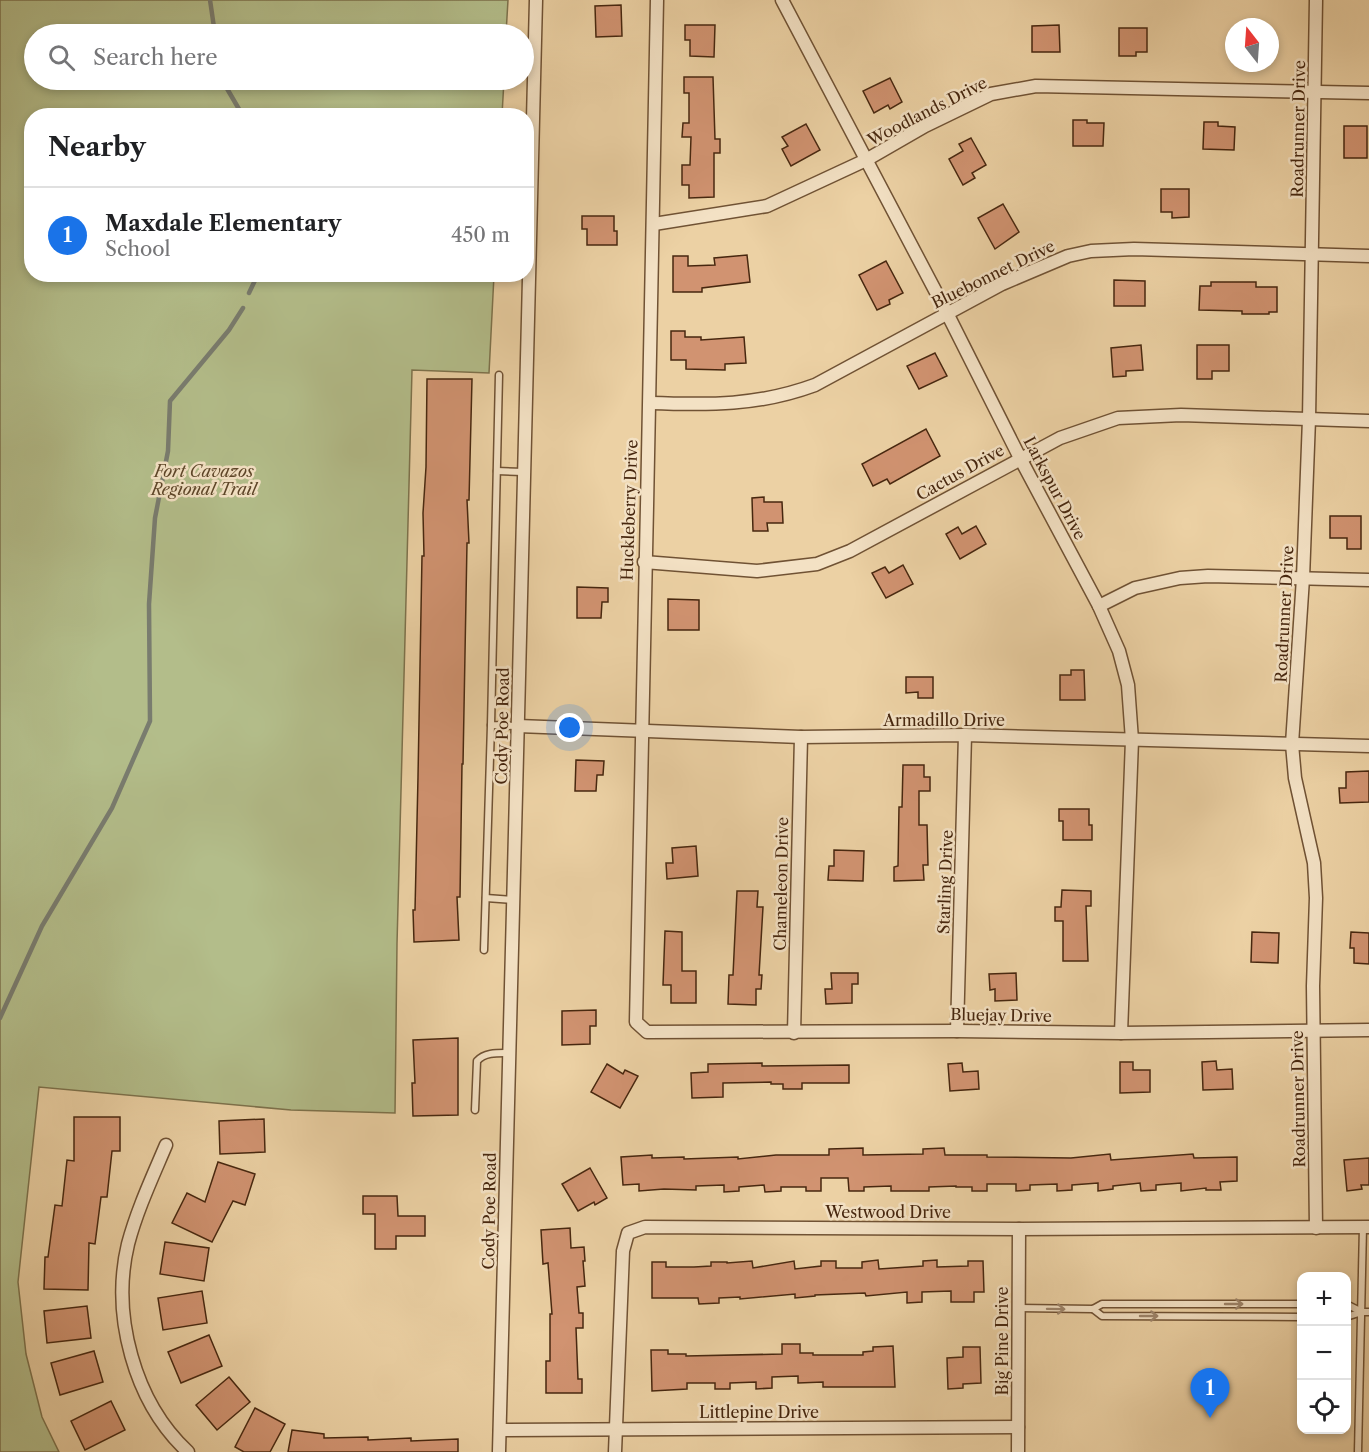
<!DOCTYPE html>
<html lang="en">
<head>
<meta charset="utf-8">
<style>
	body { margin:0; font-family:"Libre Caslon Text",serif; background:#f2f2f2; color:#202124 }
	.controls { position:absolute; right:18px; bottom:18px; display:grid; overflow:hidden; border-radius:12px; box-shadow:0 3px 9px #0003 }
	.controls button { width:54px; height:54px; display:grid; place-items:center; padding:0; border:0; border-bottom:2px solid #e0e0e0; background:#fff; color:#202124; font:30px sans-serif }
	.compass { position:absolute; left:1225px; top:18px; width:54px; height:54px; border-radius:50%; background:#fff; box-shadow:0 3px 9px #0003; rotate:343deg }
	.you { position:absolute; left:570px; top:728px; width:21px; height:21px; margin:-15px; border:4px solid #fff; border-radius:50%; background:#1a73e8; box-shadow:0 0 0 9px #1a73e833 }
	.badge { display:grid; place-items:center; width:39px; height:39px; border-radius:50%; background:#1a73e8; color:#fff; font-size:20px; font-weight:700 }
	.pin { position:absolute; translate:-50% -50px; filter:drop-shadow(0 2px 3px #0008) }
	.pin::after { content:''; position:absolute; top:32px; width:21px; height:18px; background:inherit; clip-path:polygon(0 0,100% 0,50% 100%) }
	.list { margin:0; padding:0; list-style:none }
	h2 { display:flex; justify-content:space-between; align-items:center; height:78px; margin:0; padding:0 24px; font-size:26px }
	h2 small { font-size:20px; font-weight:400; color:#757577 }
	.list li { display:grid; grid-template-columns:39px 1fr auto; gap:18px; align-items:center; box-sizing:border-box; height:96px; padding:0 24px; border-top:2px solid #e0e0e0 }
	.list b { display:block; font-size:22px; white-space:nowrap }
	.list p { margin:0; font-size:20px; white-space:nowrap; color:#757577 }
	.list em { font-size:20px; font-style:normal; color:#757577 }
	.icon { flex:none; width:33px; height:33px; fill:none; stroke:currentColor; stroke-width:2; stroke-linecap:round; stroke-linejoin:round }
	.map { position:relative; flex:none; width:1369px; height:1452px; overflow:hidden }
	.search { position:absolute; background:#fff; box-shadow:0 3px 9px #0003; left:24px; top:24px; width:510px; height:66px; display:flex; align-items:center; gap:15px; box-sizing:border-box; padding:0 21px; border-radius:33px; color:#757577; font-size:22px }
	.panel { position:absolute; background:#fff; box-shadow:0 3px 9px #0003; left:24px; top:108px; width:510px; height:174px; border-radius:24px }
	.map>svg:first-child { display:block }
</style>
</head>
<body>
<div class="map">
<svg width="1369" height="1452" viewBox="0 0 1369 1452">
	<rect width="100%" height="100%" fill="#ecd1a4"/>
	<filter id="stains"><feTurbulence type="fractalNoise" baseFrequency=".00333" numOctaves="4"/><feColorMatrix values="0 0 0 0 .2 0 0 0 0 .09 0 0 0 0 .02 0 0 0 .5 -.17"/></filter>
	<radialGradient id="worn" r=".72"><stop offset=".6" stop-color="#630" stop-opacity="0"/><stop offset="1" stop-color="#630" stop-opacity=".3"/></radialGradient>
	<polygon fill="#b3bd8a" stroke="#7d724c" stroke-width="1.5" points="0,0 508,0 506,34 34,34 34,80 504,80 502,115 32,116 32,274 494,275 489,373 412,370 397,944 395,1113 291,1110 39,1087 18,1282 26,1354 42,1417 59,1452 0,1452"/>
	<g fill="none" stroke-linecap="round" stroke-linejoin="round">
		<g stroke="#797c6f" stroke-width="4.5">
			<polyline points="210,0 215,34"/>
			<polyline points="222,80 243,116"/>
			<polyline points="249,293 258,274"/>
			<polyline points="0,1018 42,926 112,808 150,721 149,604 155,518 168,451 170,401 229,330 243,308"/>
		</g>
	</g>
	<g fill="#d19371" stroke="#47270f" stroke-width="1.5">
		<polygon points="621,5 622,36 596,37 595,6"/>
		<polygon points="685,25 715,25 714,57 690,56 690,40 685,40"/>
		<polygon points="1059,25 1060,52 1032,52 1032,26"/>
		<polygon points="1119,28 1147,28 1147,52 1136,52 1136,56 1119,56"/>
		<polygon points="684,77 713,77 715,139 720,139 720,153 714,153 714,197 689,198 689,185 682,185 682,165 690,165 691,137 682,137 683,123 689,123 689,93 684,93"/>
		<polygon points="890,78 902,102 890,109 888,105 874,113 863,91"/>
		<polygon points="1073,120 1087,120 1087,123 1104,123 1103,146 1073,146"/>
		<polygon points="1204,122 1218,122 1218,126 1235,127 1234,150 1203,149"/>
		<polygon points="806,124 820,150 791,166 782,149 788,146 782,137"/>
		<rect x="1344" y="126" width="23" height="32"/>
		<polygon points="971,138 986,165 972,173 975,178 963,185 949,159 963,151 959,144"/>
		<polygon points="1161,189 1189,189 1189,217 1172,218 1172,212 1161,212"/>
		<polygon points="1003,204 1019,232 995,249 978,218"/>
		<polygon points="582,216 614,216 614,231 617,231 617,245 587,245 587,229 582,229"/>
		<polygon points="747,255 750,282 702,288 702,292 673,292 673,256 688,256 688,266 715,265 714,258"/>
		<polygon points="886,261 903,293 889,300 890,304 877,310 859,275"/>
		<polygon points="1114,280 1145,281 1145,306 1114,306"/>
		<polygon points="1211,282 1256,282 1256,287 1277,287 1277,312 1269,312 1269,314 1242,314 1242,311 1199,310 1200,286 1211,286"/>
		<polygon points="671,331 685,331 685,337 701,337 701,340 744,337 746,363 725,364 725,370 686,369 686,360 671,360"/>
		<polygon points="1141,345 1143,370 1126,371 1126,376 1113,377 1111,348"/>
		<polygon points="1197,345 1229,345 1229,371 1212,371 1212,379 1197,379"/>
		<polygon points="935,353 947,376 919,389 907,366"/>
		<polygon points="427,379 472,379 469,500 467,500 469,543 467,543 463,764 462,764 460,897 457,897 459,940 414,942 413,910 415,910 418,777 422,556 424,556 423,513 426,467"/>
		<polygon points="926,429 940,456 890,484 887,479 873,486 862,464"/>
		<polygon points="764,497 764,502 782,502 783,523 767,523 768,531 753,531 752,498"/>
		<polygon points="1330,516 1361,516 1361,549 1347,549 1347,538 1330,538"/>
		<polygon points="976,526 986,544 960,559 946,534 958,527 962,534"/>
		<polygon points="903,565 913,584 886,598 872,573 885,567 889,573"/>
		<polygon points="577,587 608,588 608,602 602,602 601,618 577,618"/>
		<polygon points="668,599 699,600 699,630 668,630"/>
		<polygon points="1071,670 1084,670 1085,700 1060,700 1060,675 1071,675"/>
		<polygon points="906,677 933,677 933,698 918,698 918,692 906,693"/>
		<polygon points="576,760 604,761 603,775 597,775 596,791 575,791"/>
		<polygon points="903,765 924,765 924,777 930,777 930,791 919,791 919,825 927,825 928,865 923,865 924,880 894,881 894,867 898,866 899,807 902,807"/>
		<polygon points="1369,771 1369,802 1340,803 1339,788 1346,788 1346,772"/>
		<polygon points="1059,809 1089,809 1089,825 1092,825 1092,840 1063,840 1063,821 1059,821"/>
		<polygon points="696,846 698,876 667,879 666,863 673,863 672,848"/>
		<polygon points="834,850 864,851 863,881 828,880 829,866 834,866"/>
		<polygon points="1062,890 1091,891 1091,906 1086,906 1088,961 1063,961 1063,921 1055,921 1055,907 1061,907"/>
		<polygon points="737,891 758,891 757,907 763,907 759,975 762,975 761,989 756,989 756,1005 728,1004 729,975 733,975"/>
		<polygon points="665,931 682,932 682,971 696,971 696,1003 671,1003 671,985 663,985"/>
		<polygon points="1252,932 1279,933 1278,963 1251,962"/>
		<polygon points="1351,932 1369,933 1369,964 1354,963 1354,948 1350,948"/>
		<polygon points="831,973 858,973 858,984 852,984 852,1003 826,1004 825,989 832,989"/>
		<polygon points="1016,973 1017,1000 995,1001 995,989 990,990 989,974"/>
		<polygon points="596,1010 596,1026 590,1026 590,1044 562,1045 562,1011"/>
		<polygon points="458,1038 458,1115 413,1116 412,1083 415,1083 413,1040"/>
		<polygon points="1216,1061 1217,1070 1232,1069 1233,1089 1203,1090 1202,1062"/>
		<polygon points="1120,1062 1133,1062 1133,1070 1150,1070 1150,1092 1120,1093"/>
		<polygon points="762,1063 762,1066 849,1065 849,1083 802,1083 802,1089 783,1089 783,1084 771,1084 771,1082 723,1083 723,1097 692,1098 691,1073 708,1072 708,1064"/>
		<polygon points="962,1063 963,1072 978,1071 979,1089 950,1091 948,1064"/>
		<polygon points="607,1064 623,1074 625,1070 638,1076 620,1108 591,1092"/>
		<polygon points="74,1117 120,1117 120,1151 112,1151 107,1197 101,1197 95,1244 89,1243 88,1290 44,1289 45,1257 48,1257 55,1205 62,1206 67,1160 74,1161"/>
		<polygon points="264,1119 265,1152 220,1154 219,1121"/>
		<polygon points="863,1148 863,1155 923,1154 923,1149 944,1148 945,1155 987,1155 987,1157 1071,1158 1110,1154 1111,1160 1193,1154 1194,1158 1237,1157 1237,1181 1220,1182 1221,1190 1206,1190 1206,1188 1181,1191 1181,1183 1156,1185 1156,1190 1141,1191 1140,1183 1113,1186 1113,1189 1098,1191 1098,1183 1072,1185 1072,1190 1057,1191 1057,1184 1030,1185 1030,1190 1016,1191 1016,1184 987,1184 987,1191 972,1191 972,1187 956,1187 956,1186 929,1187 929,1191 891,1191 891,1186 864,1187 864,1191 849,1191 848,1178 821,1178 821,1191 806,1191 806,1187 781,1187 781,1191 765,1192 764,1185 739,1187 739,1191 724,1192 724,1185 696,1186 696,1190 664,1189 639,1191 639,1184 623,1185 621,1157 652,1155 652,1158 684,1157 684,1159 738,1157 738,1159 776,1155 829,1155 829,1149"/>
		<polygon points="1369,1158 1369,1185 1361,1185 1362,1189 1347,1191 1344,1160"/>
		<polygon points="218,1162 255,1174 245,1205 233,1201 212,1242 172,1223 187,1193 205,1202"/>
		<polygon points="590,1168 607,1198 595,1205 594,1202 578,1211 562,1184"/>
		<polygon points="363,1196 397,1196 398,1216 425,1216 425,1236 396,1236 396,1249 375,1249 375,1214 363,1214"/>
		<polygon points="570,1228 571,1248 584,1247 585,1261 583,1261 585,1286 577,1287 579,1313 583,1313 583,1328 576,1328 578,1379 582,1379 582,1393 546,1393 546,1361 550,1361 550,1314 552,1314 548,1263 543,1264 541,1230"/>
		<polygon points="165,1242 209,1248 204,1281 160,1274"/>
		<polygon points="878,1260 879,1269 923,1266 923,1261 937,1260 937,1267 968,1266 968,1261 983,1261 984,1292 974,1292 974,1302 951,1302 951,1291 922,1292 922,1302 907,1303 907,1292 866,1296 865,1293 815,1295 815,1296 795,1298 795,1294 740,1299 740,1297 719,1298 719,1303 699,1304 698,1298 652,1298 652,1262 666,1262 666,1267 694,1267 711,1266 711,1262 727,1262 727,1263 752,1261 753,1268 794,1261 795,1269 821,1266 821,1261 836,1261 836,1268 862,1268 862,1262"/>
		<polygon points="202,1291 207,1323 163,1330 158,1298"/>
		<polygon points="87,1306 91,1338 47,1343 44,1311"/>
		<polygon points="209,1335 222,1366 181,1383 168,1352"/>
		<polygon points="782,1344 800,1344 800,1353 813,1353 813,1355 863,1355 863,1352 873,1351 873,1347 893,1346 895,1387 823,1387 823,1382 798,1383 798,1376 772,1377 772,1388 756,1389 756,1382 730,1383 730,1389 715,1389 715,1383 687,1383 687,1389 652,1391 651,1350 668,1350 668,1354 686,1354 686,1356 782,1354"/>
		<polygon points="963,1347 980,1347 981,1383 963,1384 963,1388 948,1389 947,1358 963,1357"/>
		<polygon points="94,1351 103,1382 60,1395 51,1363"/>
		<polygon points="229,1377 250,1402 217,1430 196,1405"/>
		<polygon points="111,1401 125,1430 85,1450 71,1421"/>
		<polygon points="255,1408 285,1424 270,1452 244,1452 235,1447"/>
		<polygon points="292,1430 324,1434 324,1438 368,1437 368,1440 411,1438 411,1441 458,1439 458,1452 288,1452"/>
	</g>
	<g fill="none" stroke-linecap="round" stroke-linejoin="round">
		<g stroke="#705234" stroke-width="9">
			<g id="service">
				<polyline points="499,375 491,725 518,726"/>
				<polyline points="497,471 523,472"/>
				<polyline points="486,898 514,900"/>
				<polyline points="484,950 491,725"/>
				<path d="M475,1110L477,1061C485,1052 498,1053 510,1053"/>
				<polyline points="1346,1304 1362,1312"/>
				<polyline points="1019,1308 1093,1309 1102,1304 1302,1304"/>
				<polyline points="1093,1309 1102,1316 1302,1317"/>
				<polyline points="1346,1317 1362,1312 1369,1312"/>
				<polyline points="1358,1452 1363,1227"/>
			</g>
		</g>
		<g stroke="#705234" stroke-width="15">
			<g id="minor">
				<path d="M657,0C653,341 641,681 636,1022L647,1032L957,1031L1121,1033L1369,1030"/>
				<polyline points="782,0 947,313 1020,458 1099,606 1119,651 1128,685 1132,740 1121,1033"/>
				<polyline points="654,224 767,206 866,160 925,126 991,94 1036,86 1369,93"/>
				<path d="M650,403C709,405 758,406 815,385L1002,284L1068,256L1091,251L1134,249L1369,256"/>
				<polyline points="644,562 757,571 817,564 850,551 1060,438 1118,418 1181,415 1369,421"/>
				<polyline points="1099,606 1135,588 1180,578 1208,576 1369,580"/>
				<polyline points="518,726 801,737 965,735 1369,746"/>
				<polyline points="957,1031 965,735"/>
				<polyline points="794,1033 801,737"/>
				<path d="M166,1145C152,1178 137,1210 128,1244C111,1315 134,1402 188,1452"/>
				<polyline points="1316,1228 1313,986 1316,898 1314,863 1295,778 1292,744 1303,578 1309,419 1316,0"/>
				<polyline points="500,1430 1018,1427"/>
				<path d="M499,1452C515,968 521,484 536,0"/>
				<polyline points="615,1452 623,1251 628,1233 645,1227 1019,1229 1369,1227"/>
				<polyline points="1018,1452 1019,1229"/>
			</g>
		</g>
		<use href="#service" stroke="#f3e1c4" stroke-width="6"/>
		<use href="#minor" stroke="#f3e1c4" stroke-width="12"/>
	</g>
	<defs><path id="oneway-shaft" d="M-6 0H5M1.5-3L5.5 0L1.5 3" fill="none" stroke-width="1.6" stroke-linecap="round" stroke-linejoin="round" transform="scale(1.5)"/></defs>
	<g stroke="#9d846a">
		<use href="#oneway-shaft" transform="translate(1234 1304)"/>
		<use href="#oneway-shaft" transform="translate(1056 1309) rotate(1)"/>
		<use href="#oneway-shaft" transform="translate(1149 1316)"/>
	</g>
	<g text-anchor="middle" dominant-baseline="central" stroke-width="5" stroke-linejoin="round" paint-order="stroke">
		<g font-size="16" fill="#47270f" stroke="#f3e1c4">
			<text transform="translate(927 111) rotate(-27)">Woodlands Drive</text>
			<text transform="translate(1298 129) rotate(-89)">Roadrunner Drive</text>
			<text transform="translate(993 274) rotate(-26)">Bluebonnet Drive</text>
			<text transform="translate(960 472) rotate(-29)">Cactus Drive</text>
			<text transform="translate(1055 488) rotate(62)">Larkspur Drive</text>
			<text transform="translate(629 510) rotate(-88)">Huckleberry Drive</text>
			<text transform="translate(1284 614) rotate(-87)">Roadrunner Drive</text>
			<text x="944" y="720">Armadillo Drive</text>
			<text transform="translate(502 726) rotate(-89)">Cody Poe Road</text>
			<text transform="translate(945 882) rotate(-88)">Starling Drive</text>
			<text transform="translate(781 884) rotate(-89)">Chameleon Drive</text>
			<text transform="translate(1001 1015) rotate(1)">Bluejay Drive</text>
			<text transform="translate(1298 1099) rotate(-91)">Roadrunner Drive</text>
			<text transform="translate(489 1211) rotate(-89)">Cody Poe Road</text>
			<text x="888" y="1212">Westwood Drive</text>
			<text transform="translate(1002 1341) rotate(-90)">Big Pine Drive</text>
			<text x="759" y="1412">Littlepine Drive</text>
		</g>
		<g font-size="16" font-style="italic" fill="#5d4528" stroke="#f3e1c4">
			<text x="204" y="471">Fort Cavazos<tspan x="204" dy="18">Regional Trail</tspan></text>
		</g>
	</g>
	<rect width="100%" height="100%" filter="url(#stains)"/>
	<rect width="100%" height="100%" fill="url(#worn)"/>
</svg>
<div class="controls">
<button>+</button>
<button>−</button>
<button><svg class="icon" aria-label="locate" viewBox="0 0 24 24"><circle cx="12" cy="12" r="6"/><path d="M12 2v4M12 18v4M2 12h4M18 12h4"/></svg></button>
</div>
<svg class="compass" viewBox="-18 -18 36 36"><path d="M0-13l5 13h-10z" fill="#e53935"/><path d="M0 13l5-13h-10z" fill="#757577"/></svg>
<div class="you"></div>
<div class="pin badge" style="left:1210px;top:1418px">1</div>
<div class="search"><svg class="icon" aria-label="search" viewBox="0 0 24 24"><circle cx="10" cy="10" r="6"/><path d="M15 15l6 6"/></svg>Search here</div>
<section class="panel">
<h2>Nearby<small></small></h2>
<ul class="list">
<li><span class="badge">1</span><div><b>Maxdale Elementary</b><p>School</p></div><em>450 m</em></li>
</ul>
</section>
</div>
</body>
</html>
